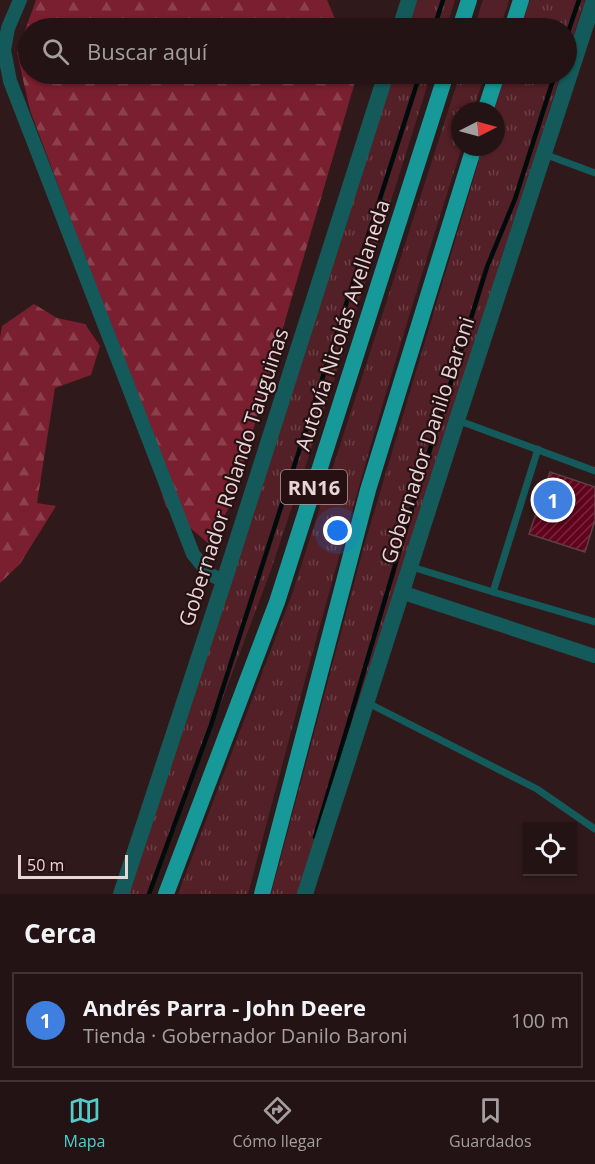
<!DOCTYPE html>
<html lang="es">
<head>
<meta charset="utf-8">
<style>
	body { margin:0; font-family:"Open Sans",sans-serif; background:#302022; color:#f1f3f6 }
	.controls { position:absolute; right:18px; bottom:18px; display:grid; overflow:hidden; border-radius:0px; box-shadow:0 2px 4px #0004 }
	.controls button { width:54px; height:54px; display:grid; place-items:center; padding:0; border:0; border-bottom:2px solid #413234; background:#241314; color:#f1f3f6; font:30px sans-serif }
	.compass { position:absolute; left:451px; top:102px; width:54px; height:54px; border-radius:50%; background:#241314; box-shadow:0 2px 4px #0004; rotate:84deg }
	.scale { position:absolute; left:18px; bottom:15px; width:110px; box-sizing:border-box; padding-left:6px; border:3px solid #e7d6d7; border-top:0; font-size:16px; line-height:21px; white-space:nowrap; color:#e7d6d7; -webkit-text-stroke:4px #261012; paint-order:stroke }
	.you { position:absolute; left:338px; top:531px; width:21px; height:21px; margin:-15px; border:4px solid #fff; border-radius:50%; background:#1a73e8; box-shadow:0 0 0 9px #1a73e833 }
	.badge { display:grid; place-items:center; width:39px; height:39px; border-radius:50%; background:#52cdcc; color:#fff; font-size:20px; font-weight:700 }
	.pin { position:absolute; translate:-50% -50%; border:3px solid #fff; box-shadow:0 2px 6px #0006 }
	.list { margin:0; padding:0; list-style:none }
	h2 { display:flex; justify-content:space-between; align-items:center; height:78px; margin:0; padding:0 24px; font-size:26px }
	h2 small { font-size:20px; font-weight:400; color:#a39ea0 }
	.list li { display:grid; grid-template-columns:39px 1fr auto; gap:18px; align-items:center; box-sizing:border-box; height:96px; margin:0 12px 12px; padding:0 12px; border:2px solid #413234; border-radius:0px }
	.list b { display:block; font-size:22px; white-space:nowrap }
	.list p { margin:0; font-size:20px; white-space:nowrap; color:#a39ea0 }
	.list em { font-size:20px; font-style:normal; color:#a39ea0 }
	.icon { flex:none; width:33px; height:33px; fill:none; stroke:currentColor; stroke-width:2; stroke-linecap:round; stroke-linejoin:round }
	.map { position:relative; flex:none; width:595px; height:894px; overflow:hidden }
	.search { position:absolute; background:#241314; box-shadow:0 2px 4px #0004; left:18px; right:18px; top:18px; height:66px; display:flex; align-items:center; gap:15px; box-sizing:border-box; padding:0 21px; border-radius:33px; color:#a39ea0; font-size:22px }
	.sheet { height:186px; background:#241314 }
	nav { display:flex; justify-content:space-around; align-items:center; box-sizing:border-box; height:84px; border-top:2px solid #413234; background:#241314; font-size:16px; color:#a39ea0 }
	nav a { display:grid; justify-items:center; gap:3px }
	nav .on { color:#52cdcc }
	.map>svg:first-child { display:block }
</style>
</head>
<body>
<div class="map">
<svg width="595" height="894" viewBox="0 0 595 894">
	<defs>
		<pattern id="grass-tufts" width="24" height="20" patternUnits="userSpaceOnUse" patternTransform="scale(1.5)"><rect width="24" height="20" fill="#522026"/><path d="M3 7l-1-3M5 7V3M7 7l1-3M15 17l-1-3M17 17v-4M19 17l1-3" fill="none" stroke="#6b4045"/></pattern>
		<pattern id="forest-firs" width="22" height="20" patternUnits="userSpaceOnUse" patternTransform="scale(1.5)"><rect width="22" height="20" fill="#791f2f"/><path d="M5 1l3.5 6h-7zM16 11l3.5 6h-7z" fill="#8c3f4c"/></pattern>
		<pattern id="building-hatch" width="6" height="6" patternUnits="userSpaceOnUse" patternTransform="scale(1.5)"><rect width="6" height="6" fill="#61031d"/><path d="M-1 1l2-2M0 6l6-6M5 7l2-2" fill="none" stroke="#78273d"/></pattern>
	</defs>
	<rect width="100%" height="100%" fill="#30191b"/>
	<g fill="url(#grass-tufts)">
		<polygon points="417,0 455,0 446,28 407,28"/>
		<polygon points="483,0 509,0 500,28 474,28"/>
		<polygon points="530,0 585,0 567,56 566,28 520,28"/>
		<polygon points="393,74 431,74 343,353 271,570 149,894 129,894"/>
		<path d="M460,74H485L473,111H460V147H462C382,394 314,643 248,894H178L291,597Z"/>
		<polygon points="505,74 561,74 297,894 271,894 364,546 483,147 496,147 496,111 493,111"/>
	</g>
	<g fill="url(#forest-firs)">
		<polygon points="36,0 327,0 339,28 28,28 28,74 357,75 232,502 209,544 166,507 99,295 30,110 17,53"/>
		<polygon points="34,304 57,318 85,324 100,346 91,375 55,388 37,503 56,506 20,564 0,583 0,338 2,326"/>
	</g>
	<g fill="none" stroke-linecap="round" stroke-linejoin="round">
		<g stroke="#000c0c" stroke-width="4.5">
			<polyline points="434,28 443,0"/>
			<polyline points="566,38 579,0"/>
			<polyline points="315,837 417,491 487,267 515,199 555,74"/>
			<polyline points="149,894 211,725 420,74"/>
		</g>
	</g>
	<polygon fill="url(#building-hatch)" stroke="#5c4143" stroke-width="1.5" points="550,472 595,487 595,520 585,552 529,534"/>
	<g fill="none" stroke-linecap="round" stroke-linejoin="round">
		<g stroke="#155a5a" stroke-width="7">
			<polyline points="544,154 595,173"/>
			<polyline points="457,420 595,471"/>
			<polyline points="412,567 493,592 538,449"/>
			<polyline points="493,592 595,622"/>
			<polyline points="368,703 537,789 595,829"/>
		</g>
		<g stroke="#155a5a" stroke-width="14">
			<polyline points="20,0 8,28 4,50 10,81 193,554 209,574 224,581"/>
			<polyline points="401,592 595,656"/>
		</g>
		<g stroke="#155a5a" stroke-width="16">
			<polyline points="400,28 409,0"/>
			<polyline points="121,894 224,581 386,74"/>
			<polyline points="305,894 457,420 594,0"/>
		</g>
		<g stroke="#169998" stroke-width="16">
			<polyline points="460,28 469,0"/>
			<polyline points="512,28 521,0"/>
			<polyline points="485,111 497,74"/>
			<polyline points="166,894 277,602 446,74"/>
			<polyline points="262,894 368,490 474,147"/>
		</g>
	</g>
	<g text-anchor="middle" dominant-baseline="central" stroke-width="4.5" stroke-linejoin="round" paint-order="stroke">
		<rect fill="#261012" stroke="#ad9b9c" stroke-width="1.5" x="281" y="470" width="66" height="34" rx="4.5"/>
		<g font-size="20" font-weight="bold" fill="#e7d6d7">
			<text x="314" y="487">RN16</text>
		</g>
		<g font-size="21" fill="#e7d6d7" stroke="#261012">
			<text transform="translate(342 325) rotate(-72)">Autovía Nicolás Avellaneda</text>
			<text transform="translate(427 440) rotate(-72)">Gobernador Danilo Baroni</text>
			<text transform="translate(233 477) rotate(-72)">Gobernador Rolando Tauguinas</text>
		</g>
	</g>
</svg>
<div class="controls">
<button><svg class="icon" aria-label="locate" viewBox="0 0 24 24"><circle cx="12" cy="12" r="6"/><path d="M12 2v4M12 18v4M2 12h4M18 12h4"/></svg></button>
</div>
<svg class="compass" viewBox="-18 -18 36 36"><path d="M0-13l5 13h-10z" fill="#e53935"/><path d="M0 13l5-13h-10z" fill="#a39ea0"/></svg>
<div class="scale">50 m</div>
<div class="you"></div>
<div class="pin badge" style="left:553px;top:500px;background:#3f7fe0">1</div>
<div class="search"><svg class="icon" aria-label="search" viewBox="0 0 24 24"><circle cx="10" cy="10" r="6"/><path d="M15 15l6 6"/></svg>Buscar aquí</div>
</div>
<section class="sheet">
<h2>Cerca<small></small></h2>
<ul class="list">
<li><span class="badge" style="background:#3f7fe0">1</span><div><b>Andrés Parra - John Deere</b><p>Tienda · Gobernador Danilo Baroni</p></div><em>100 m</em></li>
</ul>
</section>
<nav>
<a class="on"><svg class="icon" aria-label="map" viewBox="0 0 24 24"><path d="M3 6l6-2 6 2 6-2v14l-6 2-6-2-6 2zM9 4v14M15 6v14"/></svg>Mapa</a>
<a><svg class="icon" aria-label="directions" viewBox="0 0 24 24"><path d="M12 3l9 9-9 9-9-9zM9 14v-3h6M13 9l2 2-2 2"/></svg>Cómo llegar</a>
<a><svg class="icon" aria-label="saved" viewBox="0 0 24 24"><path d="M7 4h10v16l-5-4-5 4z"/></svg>Guardados</a>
</nav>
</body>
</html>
